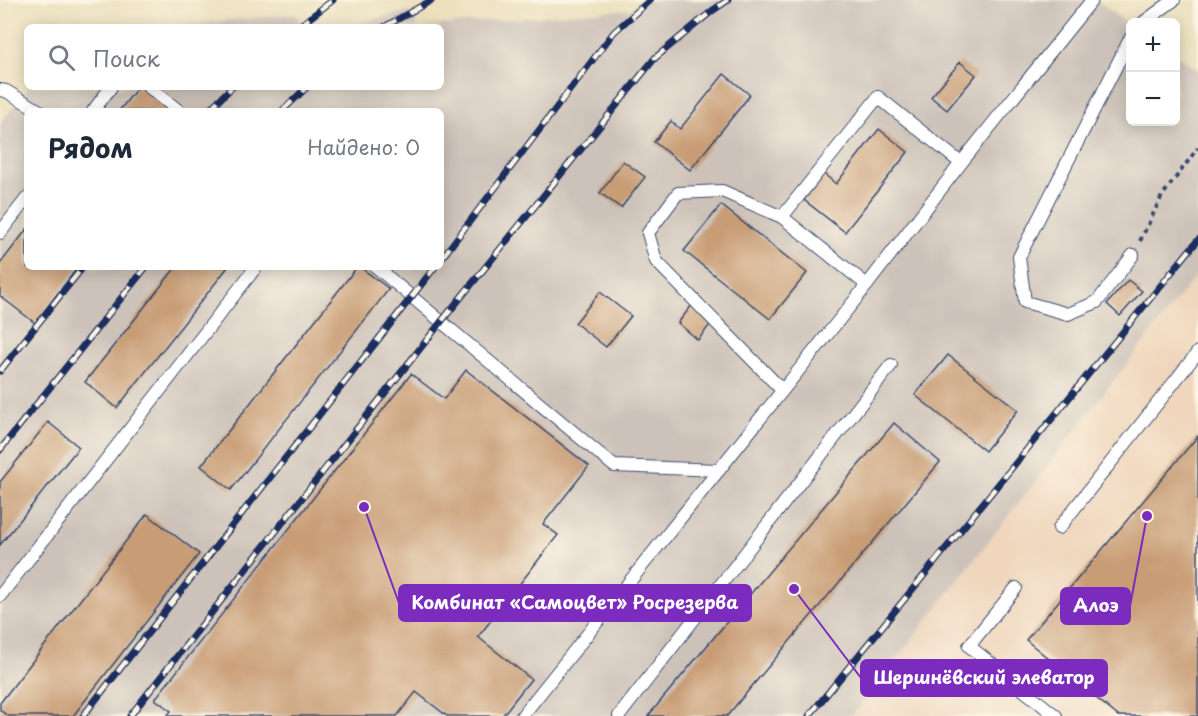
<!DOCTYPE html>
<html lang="ru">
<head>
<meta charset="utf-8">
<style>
	body { margin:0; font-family:"Playpen Sans",sans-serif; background:#f2f2f3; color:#1f2937 }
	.controls { position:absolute; right:18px; top:18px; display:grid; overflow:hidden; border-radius:9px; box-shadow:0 3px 15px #0003 }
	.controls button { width:54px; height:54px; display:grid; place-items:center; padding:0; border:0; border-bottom:2px solid #e0e1e3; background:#fff; color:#1f2937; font:30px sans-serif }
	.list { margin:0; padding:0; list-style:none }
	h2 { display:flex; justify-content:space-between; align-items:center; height:78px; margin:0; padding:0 24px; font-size:26px }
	h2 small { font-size:20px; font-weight:400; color:#747a83 }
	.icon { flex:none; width:33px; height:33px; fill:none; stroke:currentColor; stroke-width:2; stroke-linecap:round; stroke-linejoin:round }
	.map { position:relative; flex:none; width:1198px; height:716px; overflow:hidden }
	.search { position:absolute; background:#fff; box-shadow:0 3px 15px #0003; left:24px; top:24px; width:420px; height:66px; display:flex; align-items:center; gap:15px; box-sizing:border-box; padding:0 21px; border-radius:9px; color:#747a83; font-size:22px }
	.panel { position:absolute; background:#fff; box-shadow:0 3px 15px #0003; left:24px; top:108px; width:420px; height:162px; border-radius:9px }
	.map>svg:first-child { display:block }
</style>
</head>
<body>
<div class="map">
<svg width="1198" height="716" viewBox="0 0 1198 716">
	<rect width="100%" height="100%" fill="#fcf5e5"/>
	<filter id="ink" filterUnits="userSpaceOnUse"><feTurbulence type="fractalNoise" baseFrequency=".0167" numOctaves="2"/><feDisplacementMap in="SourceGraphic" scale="12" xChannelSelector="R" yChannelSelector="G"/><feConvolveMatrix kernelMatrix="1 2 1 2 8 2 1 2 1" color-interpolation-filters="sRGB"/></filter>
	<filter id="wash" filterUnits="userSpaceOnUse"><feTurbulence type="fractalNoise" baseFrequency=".008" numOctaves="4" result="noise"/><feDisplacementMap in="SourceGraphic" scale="24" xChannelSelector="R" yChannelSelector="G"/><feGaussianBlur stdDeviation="1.35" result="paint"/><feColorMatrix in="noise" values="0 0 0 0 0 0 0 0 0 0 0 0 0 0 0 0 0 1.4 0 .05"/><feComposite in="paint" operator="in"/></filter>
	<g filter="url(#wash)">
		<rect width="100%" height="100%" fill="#ece0bd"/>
		<polygon fill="#efd6bc" points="1198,273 1198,716 852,716 1070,437"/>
		<g fill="#cdc2b9" fill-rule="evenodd">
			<path d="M640,0H744L747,2L752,0H1096L1130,25V122H1176V55L1198,70V273L852,716H0V124L29,87H441V27H343L408,11L418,27L631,9ZM27,111H441V267H27Z"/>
			<polygon points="294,14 305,27 163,27"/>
		</g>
		<g id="blocks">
			<g fill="#c89c74">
				<polygon points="960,62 976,75 947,110 931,97"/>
				<polygon points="724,74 750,95 690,170 654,142 671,121 680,129"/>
				<polygon points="138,87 140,87 171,111 119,111"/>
				<polygon points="879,129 908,152 845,232 804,200 824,174 836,184"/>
				<polygon points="623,161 645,177 621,208 600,193"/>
				<polygon points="721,205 807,273 770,319 684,251"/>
				<polygon points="27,229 27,267 78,267 35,323 0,296 0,264"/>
				<polygon points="176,267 228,267 117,408 85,382"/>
				<polygon points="357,267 360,267 389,289 231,490 201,466"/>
				<polygon points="1128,280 1142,291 1120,316 1107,304"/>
				<polygon points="600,292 631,316 606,347 575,323"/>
				<polygon points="692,305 713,321 698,340 678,323"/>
				<polygon points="948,355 1018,410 985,451 915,395"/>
				<polygon points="466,370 589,466 543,524 558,535 478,637 531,679 502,716 447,716 416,692 397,716 167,716 171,711 155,699 411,374 444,399"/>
				<polygon points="48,422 79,447 0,545 0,482"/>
				<polygon points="894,423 940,462 727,716 648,716"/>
				<polygon points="1198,436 1198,716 1118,716 1026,640"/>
				<polygon points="147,514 199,554 73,716 8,716 0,710 0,703"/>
			</g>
		</g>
	</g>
	<g filter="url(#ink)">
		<use href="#blocks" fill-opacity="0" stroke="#3a4a6c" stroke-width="1.5"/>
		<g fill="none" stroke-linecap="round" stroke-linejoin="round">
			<g stroke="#3a4a6c" stroke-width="14">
				<g id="lane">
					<polyline points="1144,22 1174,0"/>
					<polyline points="1130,39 1019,257 1025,302 1068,314 1097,302 1133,255"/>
					<polyline points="149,87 179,111"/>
					<polyline points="0,90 6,91 40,111"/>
					<polyline points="93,111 111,87"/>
					<polyline points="782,217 878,97 961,163"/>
					<polyline points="0,233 27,198"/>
					<polyline points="376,267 614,466 719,470"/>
					<polyline points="782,390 656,261 648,233 678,193 722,191 782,217 867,285"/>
					<polyline points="1059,528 1198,352"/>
					<polyline points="1016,588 969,646 1056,716"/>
					<polyline points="0,596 256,267"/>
					<polyline points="522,716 867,285 961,163 1092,0"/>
					<polyline points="619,716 891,365"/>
				</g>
			</g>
			<polyline stroke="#3a4a6c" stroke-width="4" stroke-dasharray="4.5 4.5" stroke-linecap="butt" points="1140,241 1162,196 1198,148"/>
			<use href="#lane" stroke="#fff" stroke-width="12"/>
			<g stroke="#1b2f5e" stroke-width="7">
				<g id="rail">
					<polyline points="298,27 333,0"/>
					<polyline points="384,27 432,0"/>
					<polyline points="208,111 232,87"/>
					<polyline points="282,111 307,87"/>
					<polyline points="441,259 614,32 650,0"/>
					<polyline points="0,371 83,267"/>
					<polyline points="0,450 146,267"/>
					<polyline points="83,716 435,267"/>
					<polyline points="130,716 441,322 655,58 712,11 728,0"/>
					<polyline points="809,716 1198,240"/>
				</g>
			</g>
			<use href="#rail" stroke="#fcf5e5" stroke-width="4.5" stroke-dasharray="14" stroke-linecap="butt"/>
		</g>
	</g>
	<path fill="none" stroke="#7b2cbf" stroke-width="2" d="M364 507L399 603M1147 516L1130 606M794 589L861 678"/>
	<g fill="#7b2cbf" stroke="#fcf5e5" stroke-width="2">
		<circle cx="364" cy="507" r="6"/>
		<circle cx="1147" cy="516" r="6"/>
		<circle cx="794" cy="589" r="6"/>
	</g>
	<g fill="#7b2cbf" stroke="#7b2cbf" stroke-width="2">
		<rect x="399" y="585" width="352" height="36" rx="6"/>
		<rect x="1061" y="588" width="69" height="36" rx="6"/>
		<rect x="861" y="660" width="246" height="36" rx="6"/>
	</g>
	<g font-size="18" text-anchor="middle" font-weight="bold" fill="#fff">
		<text x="575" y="609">Комбинат «Самоцвет» Росрезерва</text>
		<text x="1096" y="612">Алоэ</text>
		<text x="984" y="684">Шершнёвский элеватор</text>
	</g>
</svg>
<div class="controls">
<button>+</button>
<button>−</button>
</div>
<div class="search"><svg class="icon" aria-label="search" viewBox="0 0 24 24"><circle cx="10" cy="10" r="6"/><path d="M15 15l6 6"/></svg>Поиск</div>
<section class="panel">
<h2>Рядом<small>Найдено: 0</small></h2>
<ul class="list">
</ul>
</section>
</div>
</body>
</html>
